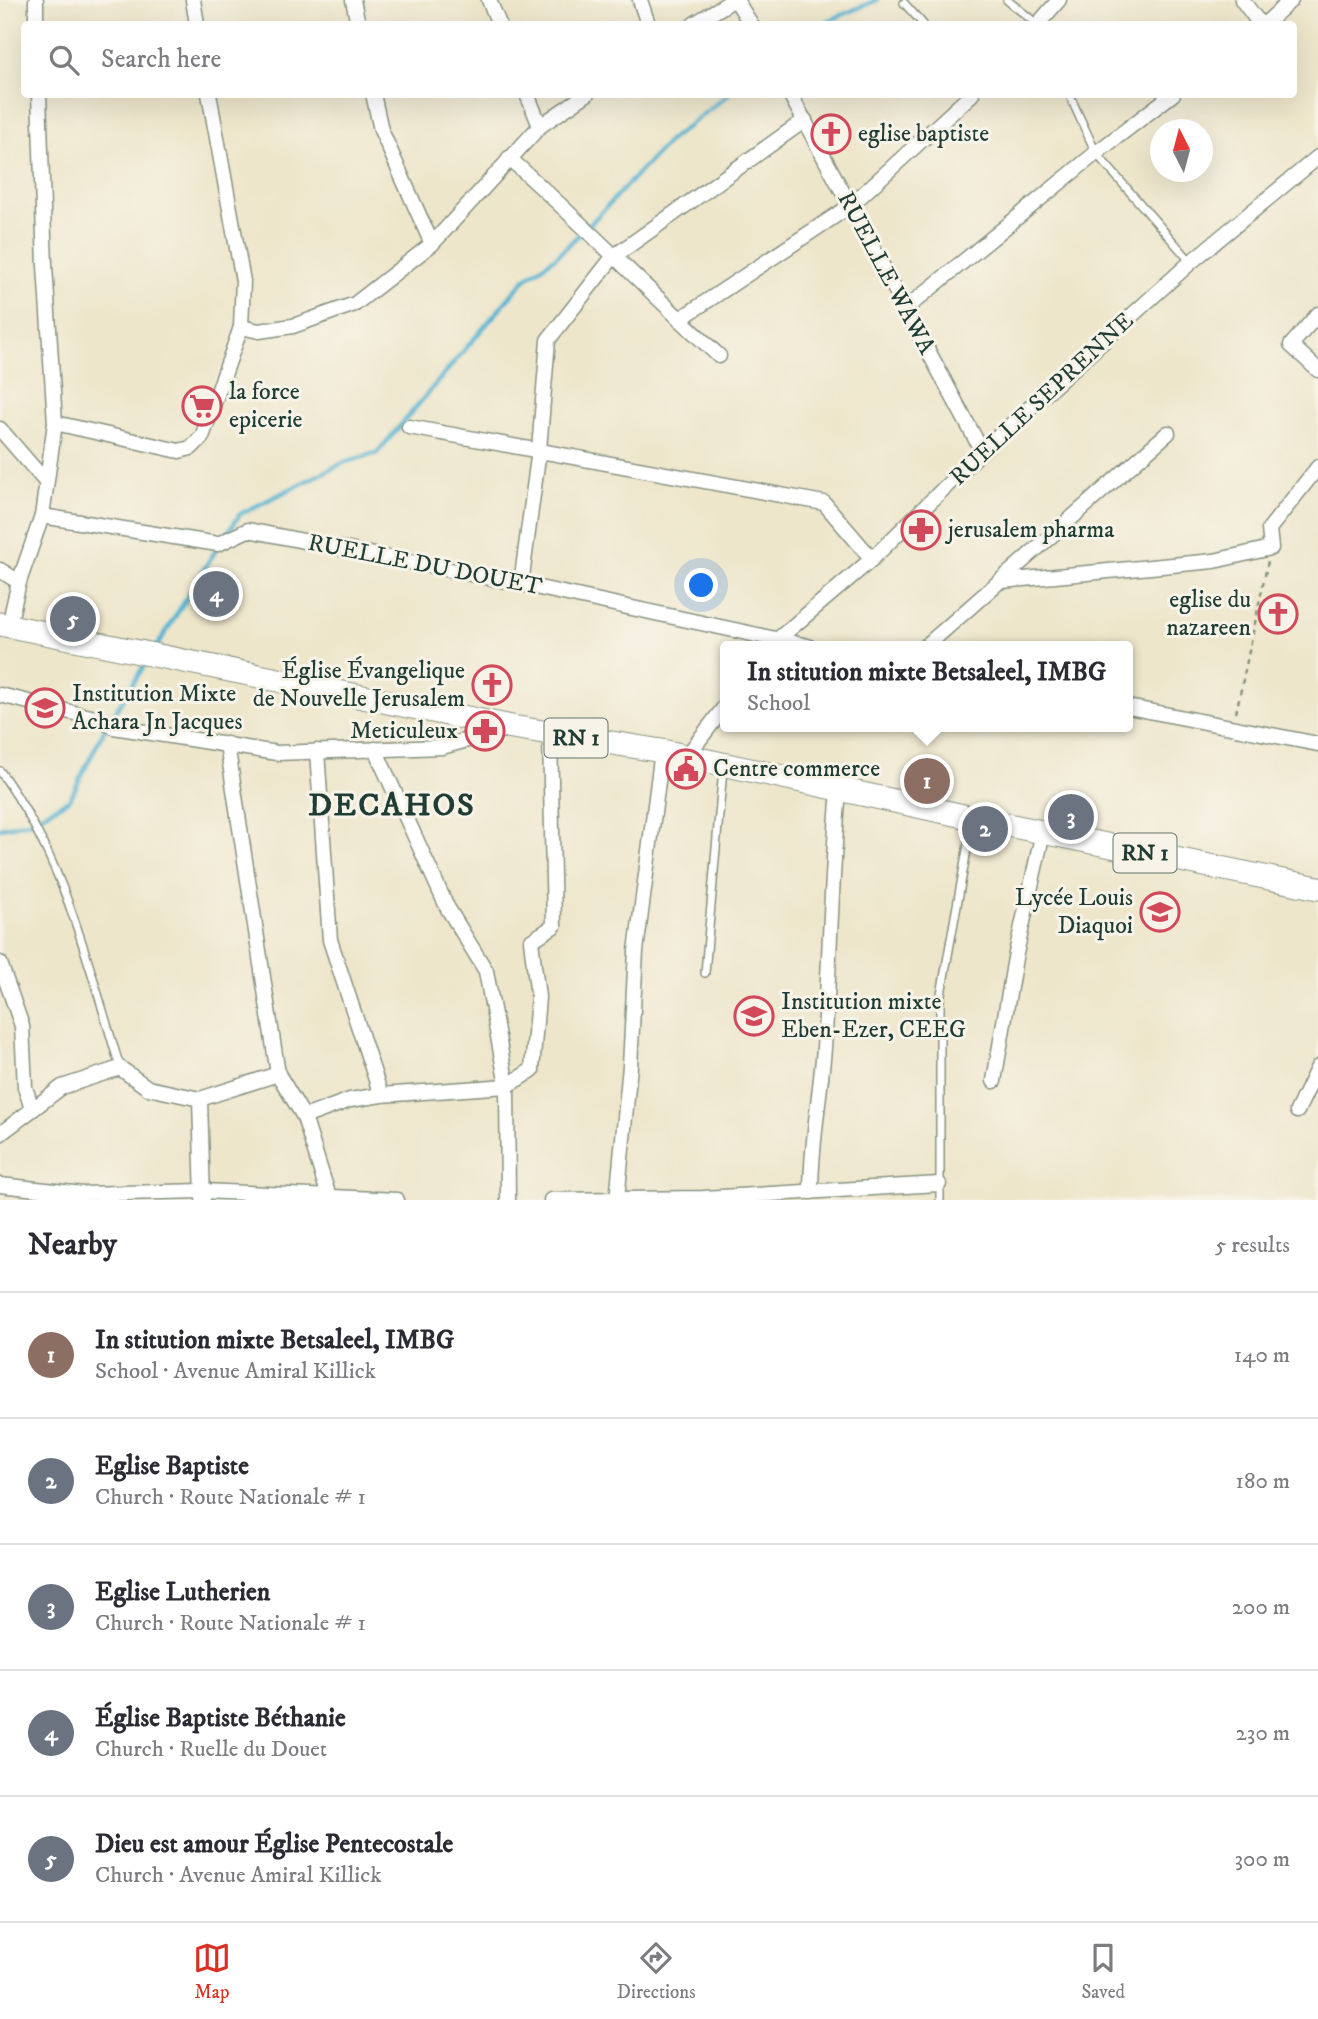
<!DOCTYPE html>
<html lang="en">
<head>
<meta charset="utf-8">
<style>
	body { margin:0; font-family:"IM FELL DW Pica",serif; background:#f2f2f3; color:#2b2b33 }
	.compass { position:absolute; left:1150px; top:119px; width:63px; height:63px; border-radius:50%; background:#fff; box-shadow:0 7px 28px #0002; rotate:354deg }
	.you { position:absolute; left:702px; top:586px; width:24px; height:24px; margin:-18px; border:5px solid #fff; border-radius:50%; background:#1a73e8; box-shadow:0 0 0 10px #1a73e833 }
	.badge { display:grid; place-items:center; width:46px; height:46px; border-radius:50%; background:#d93025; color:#fff; font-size:23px; font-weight:700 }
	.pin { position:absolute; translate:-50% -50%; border:4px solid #fff; box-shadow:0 2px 7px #0006 }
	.popup { position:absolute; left:720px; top:641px; width:413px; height:91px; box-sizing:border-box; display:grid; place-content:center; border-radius:7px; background:#fff; filter:drop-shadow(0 2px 5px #0005); font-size:23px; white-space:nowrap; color:#7c7c81 }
	.popup b { font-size:26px; color:#2b2b33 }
	.popup::after { content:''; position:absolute; left:50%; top:100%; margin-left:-14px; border:14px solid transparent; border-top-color:#fff }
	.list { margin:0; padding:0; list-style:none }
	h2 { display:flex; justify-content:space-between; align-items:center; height:91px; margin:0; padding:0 28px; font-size:30px }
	h2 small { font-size:23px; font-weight:400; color:#7c7c81 }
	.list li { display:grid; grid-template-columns:46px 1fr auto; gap:21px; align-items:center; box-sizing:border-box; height:126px; padding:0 28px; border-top:2px solid #e1e1e2 }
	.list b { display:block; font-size:26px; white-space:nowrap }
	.list p { margin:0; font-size:23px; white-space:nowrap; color:#7c7c81 }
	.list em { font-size:23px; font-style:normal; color:#7c7c81 }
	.icon { flex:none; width:38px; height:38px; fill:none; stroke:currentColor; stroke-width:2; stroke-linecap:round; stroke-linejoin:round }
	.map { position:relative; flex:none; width:1318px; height:1200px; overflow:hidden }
	.search { position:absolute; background:#fff; box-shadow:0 7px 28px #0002; left:21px; right:21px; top:21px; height:77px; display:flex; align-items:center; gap:18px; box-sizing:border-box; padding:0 24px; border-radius:7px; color:#7c7c81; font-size:26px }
	.sheet { height:721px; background:#fff }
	nav { display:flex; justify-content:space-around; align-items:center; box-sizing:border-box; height:98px; border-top:2px solid #e1e1e2; background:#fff; font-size:19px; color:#7c7c81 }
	nav a { display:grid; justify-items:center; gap:4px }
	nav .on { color:#d93025 }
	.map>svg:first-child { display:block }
</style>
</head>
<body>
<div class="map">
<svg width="1318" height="1200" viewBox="0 0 1318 1200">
	<rect width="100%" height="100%" fill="#f7f3e8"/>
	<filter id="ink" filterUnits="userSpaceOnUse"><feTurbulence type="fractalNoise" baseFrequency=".0143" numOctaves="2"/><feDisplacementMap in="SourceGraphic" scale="14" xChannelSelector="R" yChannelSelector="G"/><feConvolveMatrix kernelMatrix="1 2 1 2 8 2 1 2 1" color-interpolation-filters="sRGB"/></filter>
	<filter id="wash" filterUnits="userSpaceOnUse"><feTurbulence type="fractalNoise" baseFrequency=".00686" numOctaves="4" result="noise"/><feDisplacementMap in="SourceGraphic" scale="28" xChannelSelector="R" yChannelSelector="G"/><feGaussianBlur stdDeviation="1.57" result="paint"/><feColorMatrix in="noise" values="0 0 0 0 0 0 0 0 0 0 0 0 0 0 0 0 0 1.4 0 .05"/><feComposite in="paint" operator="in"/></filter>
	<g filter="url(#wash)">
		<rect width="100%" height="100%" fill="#eee6cb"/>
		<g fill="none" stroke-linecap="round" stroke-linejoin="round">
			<g stroke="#53b3d2" stroke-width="4.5">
				<polyline points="821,24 877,0"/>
				<polyline points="227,534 240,514 345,462 377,453 525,279 557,256 592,222 670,140 729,94"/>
				<polyline points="156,648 217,548"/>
				<polyline points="0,828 29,822 70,799 105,728 147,661"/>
			</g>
		</g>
	</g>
	<g filter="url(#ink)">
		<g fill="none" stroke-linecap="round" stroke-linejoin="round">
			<g stroke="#869280" stroke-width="10">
				<g id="lane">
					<polyline points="1007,0 1037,24"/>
					<polyline points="904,3 923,24"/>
					<polyline points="1069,94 1096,153 1191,262"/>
					<path d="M0,771C66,862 87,962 120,1067"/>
					<polyline points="705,973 723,769"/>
					<polyline points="940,1200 940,1000 972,822"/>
				</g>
			</g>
			<g stroke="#869280" stroke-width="17">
				<g id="street">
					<polyline points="36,0 36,24"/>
					<polyline points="193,0 197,24"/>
					<polyline points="353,0 358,24"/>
					<polyline points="489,0 499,24"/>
					<polyline points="640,0 648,24"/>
					<polyline points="736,0 751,24"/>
					<polyline points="1242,0 1260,24"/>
					<polyline points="694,24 733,0"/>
					<polyline points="1038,24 1059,0"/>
					<polyline points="1265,24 1291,0"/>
					<polyline points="373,94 381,130 432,244"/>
					<polyline points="527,94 540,126"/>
					<polyline points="790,94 982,451"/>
					<path d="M509,158C581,222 648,290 719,356"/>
					<polyline points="904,310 1096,153 1173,94"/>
					<polyline points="1318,314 1291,345 1318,370"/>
					<polyline points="680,319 850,206 972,94"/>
					<polyline points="241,327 259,331 293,326 355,304 432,244 540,126 587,94"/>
					<polyline points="55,423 179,451 191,448 202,437 241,327 243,281 209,94"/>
					<polyline points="409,427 824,503 872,559"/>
					<polyline points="0,429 45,481"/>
					<polyline points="42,516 218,544 248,530 521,584 808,646"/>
					<polyline points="0,570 19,582"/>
					<polyline points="1002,581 1214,561 1271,548 1269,529 1318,467"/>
					<polyline points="521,584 539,450 548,340 613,257 805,120"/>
					<polyline points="9,625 19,582 42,516 55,423 45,266 39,94"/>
					<polyline points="771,645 872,559 982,451 1191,262 1318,157"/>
					<polyline points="926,646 1168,433"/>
					<polyline points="0,695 99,719 114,727 277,753 442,747 507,729"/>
					<polyline points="1128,707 1318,744"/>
					<polyline points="227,744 278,1074 304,1117 330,1200"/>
					<polyline points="375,749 447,907 486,971 507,1086 508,1200"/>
					<polyline points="317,751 330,940 381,1095"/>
					<polyline points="687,756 726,705"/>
					<polyline points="0,963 22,1026 25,1087 32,1109"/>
					<polyline points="994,1081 1015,958 1043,832"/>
					<polyline points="200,1099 203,1199"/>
					<polyline points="1297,1111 1318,1067"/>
					<polyline points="304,1117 350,1100 381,1095 507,1086 532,1070 538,997 531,941 554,926 550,734"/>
					<polyline points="0,1134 62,1087 120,1068 148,1088 200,1099 278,1074"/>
					<polyline points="0,1185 83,1194 203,1191 397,1200"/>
					<path d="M811,1192C811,1144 820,1097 824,1048C830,962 831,876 839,791"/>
					<polyline points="551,1200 703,1198 939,1184"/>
					<polyline points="617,1200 630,1066 636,951 662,751"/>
				</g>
			</g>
			<g stroke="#869280" stroke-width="25">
				<polyline id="primary" points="0,624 512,727 662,751 973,818 1318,888"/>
			</g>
			<polyline stroke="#869280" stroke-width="2.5" stroke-dasharray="5 5" stroke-linecap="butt" points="1236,713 1268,561"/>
			<use href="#lane" stroke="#fff" stroke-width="7"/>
			<use href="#street" stroke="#fff" stroke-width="14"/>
			<use href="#primary" stroke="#fff" stroke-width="23"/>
		</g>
	</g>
	<defs>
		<g id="church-ring" transform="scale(2.0125)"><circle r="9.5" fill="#f7f3e8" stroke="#d1495b" stroke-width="1.5"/><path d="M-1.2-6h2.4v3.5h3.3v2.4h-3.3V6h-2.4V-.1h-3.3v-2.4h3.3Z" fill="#d1495b"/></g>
		<g id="supermarket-ring" transform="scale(2.0125)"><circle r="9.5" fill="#f7f3e8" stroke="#d1495b" stroke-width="1.5"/><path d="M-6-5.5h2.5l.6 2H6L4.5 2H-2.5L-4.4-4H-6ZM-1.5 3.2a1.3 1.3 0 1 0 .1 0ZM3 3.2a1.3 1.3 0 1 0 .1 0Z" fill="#d1495b"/></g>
		<g id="pharmacy-ring" transform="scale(2.0125)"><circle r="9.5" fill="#f7f3e8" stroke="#d1495b" stroke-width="1.5"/><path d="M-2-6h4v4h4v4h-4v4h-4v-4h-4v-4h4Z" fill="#d1495b"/></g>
		<g id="school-ring" transform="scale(2.0125)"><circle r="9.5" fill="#f7f3e8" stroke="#d1495b" stroke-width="1.5"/><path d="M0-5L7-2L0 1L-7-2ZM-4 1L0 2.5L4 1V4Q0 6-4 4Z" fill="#d1495b"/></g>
		<g id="civic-ring" transform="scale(2.0125)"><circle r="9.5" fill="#f7f3e8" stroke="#d1495b" stroke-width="1.5"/><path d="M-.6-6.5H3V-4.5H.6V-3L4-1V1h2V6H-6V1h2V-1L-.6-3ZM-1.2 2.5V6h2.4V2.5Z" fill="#d1495b"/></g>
	</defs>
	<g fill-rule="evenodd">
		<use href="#church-ring" x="831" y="134"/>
		<use href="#supermarket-ring" x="202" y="406"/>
		<use href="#pharmacy-ring" x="921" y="530"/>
		<use href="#church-ring" x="1278" y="614"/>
		<use href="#church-ring" x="492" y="685"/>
		<use href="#school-ring" x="45" y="708"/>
		<use href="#pharmacy-ring" x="485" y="731"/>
		<use href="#civic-ring" x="686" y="769"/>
		<use href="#school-ring" x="1160" y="912"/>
		<use href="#school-ring" x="754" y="1016"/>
	</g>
	<g text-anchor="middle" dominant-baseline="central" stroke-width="6" stroke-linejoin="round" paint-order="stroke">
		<g fill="#f7f3e8" stroke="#60746a" stroke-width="2">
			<rect x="544.5" y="718.5" width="63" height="39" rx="5"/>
			<rect x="1113.5" y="833.5" width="63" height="39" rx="5"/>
		</g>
		<g font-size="23" font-weight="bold" fill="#1f3d34">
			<text x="576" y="738">RN 1</text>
			<text x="1145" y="853">RN 1</text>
		</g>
		<g font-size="24" fill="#1f3d34" stroke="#f7f3e8" text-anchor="start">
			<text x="858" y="134">eglise baptiste</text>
			<text x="229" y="392">la force<tspan x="229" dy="28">epicerie</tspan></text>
			<text x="948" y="530">jerusalem pharma</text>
			<text x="1251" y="600" text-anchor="end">eglise du<tspan x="1251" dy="28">nazareen</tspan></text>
			<text x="465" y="671" text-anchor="end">Église Évangelique<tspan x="465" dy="28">de Nouvelle Jerusalem</tspan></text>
			<text x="72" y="694">Institution Mixte<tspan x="72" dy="28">Achara Jn Jacques</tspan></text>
			<text x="458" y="731" text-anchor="end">Meticuleux</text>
			<text x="713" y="769">Centre commerce</text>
			<text x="1133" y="898" text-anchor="end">Lycée Louis<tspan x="1133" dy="28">Diaquoi</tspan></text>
			<text x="781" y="1002">Institution mixte<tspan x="781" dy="28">Eben-Ezer, CEEG</tspan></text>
		</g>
		<g font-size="24" fill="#1f3d34" stroke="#f7f3e8">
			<text transform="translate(886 273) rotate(62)">RUELLE WAWA</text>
			<text transform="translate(1042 399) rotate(-43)">RUELLE SEPRENNE</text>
			<text transform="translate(425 565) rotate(11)">RUELLE DU DOUET</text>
		</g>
		<g font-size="32" font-weight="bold" letter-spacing="2" fill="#1f3d34" stroke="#f7f3e8">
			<text x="392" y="806">DECAHOS</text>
		</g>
	</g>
</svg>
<svg class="compass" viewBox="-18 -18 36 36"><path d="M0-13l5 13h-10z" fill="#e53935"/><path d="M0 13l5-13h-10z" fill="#7c7c81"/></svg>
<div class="you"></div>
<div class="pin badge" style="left:927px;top:781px;background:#8d6e63">1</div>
<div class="popup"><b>In stitution mixte Betsaleel, IMBG</b>School</div>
<div class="pin badge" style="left:985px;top:829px;background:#6b7280">2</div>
<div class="pin badge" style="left:1071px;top:817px;background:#6b7280">3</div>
<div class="pin badge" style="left:216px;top:594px;background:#6b7280">4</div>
<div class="pin badge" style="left:73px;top:619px;background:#6b7280">5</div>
<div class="search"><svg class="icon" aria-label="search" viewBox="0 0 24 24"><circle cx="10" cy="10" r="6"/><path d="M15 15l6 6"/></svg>Search here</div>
</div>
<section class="sheet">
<h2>Nearby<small>5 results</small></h2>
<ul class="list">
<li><span class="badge" style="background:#8d6e63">1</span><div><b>In stitution mixte Betsaleel, IMBG</b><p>School · Avenue Amiral Killick</p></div><em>140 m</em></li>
<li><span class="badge" style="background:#6b7280">2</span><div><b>Eglise Baptiste</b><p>Church · Route Nationale # 1</p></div><em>180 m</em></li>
<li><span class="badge" style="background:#6b7280">3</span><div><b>Eglise Lutherien</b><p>Church · Route Nationale # 1</p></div><em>200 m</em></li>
<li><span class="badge" style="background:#6b7280">4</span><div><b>Église Baptiste Béthanie</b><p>Church · Ruelle du Douet</p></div><em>230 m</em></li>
<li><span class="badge" style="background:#6b7280">5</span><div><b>Dieu est amour Église Pentecostale</b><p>Church · Avenue Amiral Killick</p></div><em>300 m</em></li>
</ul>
</section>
<nav>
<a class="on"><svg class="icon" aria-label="map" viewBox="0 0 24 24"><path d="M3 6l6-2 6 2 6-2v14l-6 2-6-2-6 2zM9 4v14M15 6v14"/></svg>Map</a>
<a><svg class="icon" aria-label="directions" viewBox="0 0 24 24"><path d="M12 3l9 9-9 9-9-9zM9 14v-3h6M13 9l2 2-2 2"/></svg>Directions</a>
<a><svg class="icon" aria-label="saved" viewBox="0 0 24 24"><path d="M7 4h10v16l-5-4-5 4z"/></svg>Saved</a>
</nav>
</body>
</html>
